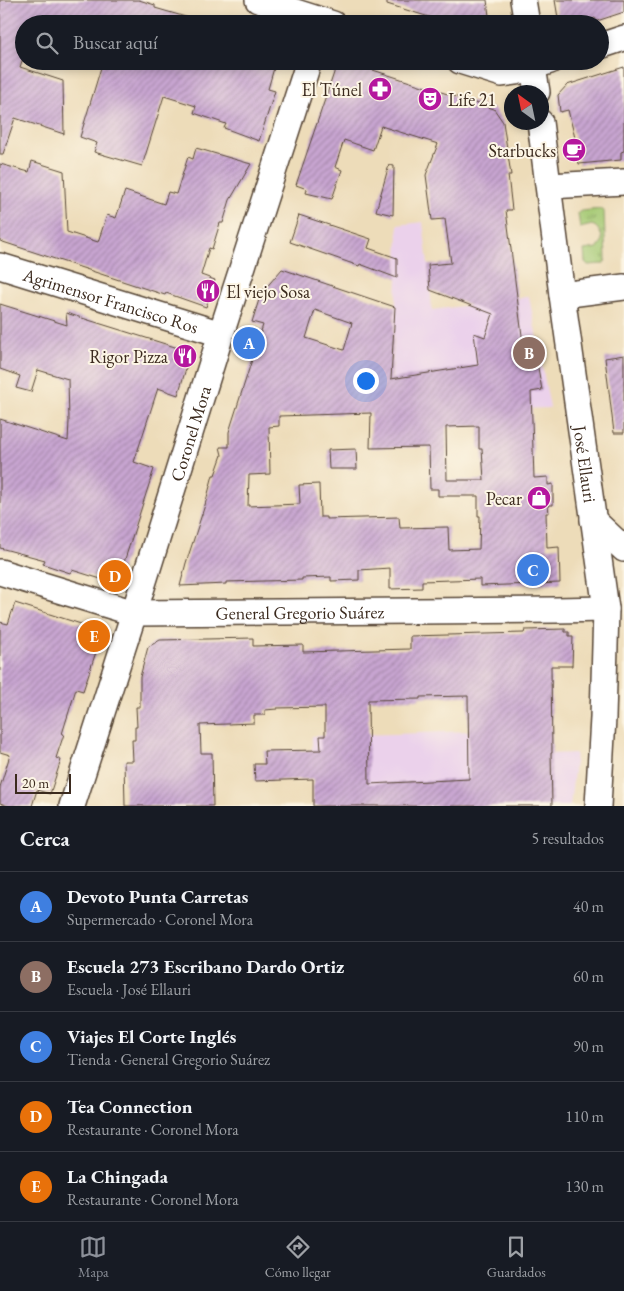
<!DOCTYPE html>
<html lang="es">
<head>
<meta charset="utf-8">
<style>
	body { margin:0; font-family:"EB Garamond",serif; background:#242831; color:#f1f3f6 }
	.compass { position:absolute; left:504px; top:85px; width:45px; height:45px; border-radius:50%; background:#171b24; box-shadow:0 2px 8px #0003; rotate:327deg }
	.scale { position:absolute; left:15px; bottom:12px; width:56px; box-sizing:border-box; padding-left:5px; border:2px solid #3b2a1e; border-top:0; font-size:14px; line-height:18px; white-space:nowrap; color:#3b2a1e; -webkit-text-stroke:4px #fcf5e5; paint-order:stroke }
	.you { position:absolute; left:365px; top:380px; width:18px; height:18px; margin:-12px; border:4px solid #fff; border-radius:50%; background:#1a73e8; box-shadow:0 0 0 8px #1a73e833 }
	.badge { display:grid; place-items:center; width:32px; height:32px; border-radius:50%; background:#8c9099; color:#fff; font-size:16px; font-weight:700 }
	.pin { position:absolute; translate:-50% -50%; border:2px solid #fff; box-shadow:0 1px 5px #0006 }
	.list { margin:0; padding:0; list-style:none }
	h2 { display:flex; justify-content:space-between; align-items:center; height:65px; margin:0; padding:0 20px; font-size:21px }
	h2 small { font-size:16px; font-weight:400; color:#9ea1a6 }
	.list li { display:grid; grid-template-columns:32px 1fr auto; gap:15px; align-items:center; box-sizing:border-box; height:70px; padding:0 20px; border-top:1px solid #363941 }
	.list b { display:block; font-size:19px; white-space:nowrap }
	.list p { margin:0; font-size:16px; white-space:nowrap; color:#9ea1a6 }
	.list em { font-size:16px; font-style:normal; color:#9ea1a6 }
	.icon { flex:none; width:28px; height:28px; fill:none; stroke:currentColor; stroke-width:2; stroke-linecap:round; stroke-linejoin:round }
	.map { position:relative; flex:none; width:624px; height:806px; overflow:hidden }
	.search { position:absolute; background:#171b24; box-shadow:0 2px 8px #0003; left:15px; right:15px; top:15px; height:55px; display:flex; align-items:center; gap:12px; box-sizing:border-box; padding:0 18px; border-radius:28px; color:#9ea1a6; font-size:19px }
	.sheet { height:415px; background:#171b24 }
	nav { display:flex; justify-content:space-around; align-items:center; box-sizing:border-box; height:70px; border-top:1px solid #363941; background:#171b24; font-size:14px; color:#9ea1a6 }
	nav a { display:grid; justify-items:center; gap:2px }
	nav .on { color:#8c9099 }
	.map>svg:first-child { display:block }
</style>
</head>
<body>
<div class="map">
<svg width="624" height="806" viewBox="0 0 624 806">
	<defs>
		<pattern id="grass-tufts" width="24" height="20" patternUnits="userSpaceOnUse" patternTransform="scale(1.25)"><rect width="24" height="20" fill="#a4c973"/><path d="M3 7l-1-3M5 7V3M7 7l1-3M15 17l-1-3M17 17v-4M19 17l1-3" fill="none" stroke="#87a35e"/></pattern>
		<pattern id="building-hatch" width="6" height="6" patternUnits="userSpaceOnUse" patternTransform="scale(1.25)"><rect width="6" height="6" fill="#c8a5d1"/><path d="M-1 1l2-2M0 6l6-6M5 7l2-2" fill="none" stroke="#a487a9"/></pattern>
	</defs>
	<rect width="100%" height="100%" fill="#fcf5e5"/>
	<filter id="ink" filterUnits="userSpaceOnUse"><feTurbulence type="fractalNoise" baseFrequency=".02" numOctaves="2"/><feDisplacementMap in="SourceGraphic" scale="10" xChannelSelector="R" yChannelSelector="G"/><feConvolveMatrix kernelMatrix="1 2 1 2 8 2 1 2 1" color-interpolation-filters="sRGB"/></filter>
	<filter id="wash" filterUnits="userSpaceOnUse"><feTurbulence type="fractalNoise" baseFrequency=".0096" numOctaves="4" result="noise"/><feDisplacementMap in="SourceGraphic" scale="20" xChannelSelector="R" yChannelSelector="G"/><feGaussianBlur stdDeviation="1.12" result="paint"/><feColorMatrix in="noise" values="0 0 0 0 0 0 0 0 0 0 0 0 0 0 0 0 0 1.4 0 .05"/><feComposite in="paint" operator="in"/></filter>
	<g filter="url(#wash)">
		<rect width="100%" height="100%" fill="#eddcb9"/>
		<g fill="#ebd1eb">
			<polygon points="423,222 428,265 432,310 517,299 529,296 550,408 390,413 397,278 398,225"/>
			<polygon points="468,731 469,757 576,753 570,806 313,806 312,736 396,734"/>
		</g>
		<path fill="url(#grass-tufts)" stroke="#707a48" d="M601,209L604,211L606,260L603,264L588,265L585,262L584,250C588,249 593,249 597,248C606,243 601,232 596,227L592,225L580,228L578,213L581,211Z"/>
		<g id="blocks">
			<g fill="url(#building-hatch)" fill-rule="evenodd">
				<polygon points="0,0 139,0 155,5 155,8 196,20 195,24 24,24 24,55 20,67 63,81 64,134 15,118 3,154 0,154"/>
				<polygon points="387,0 487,0 490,24 452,24 387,4"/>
				<polygon points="555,0 624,0 624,12 597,21 595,18 577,24 559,24"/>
				<polygon points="103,61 276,61 268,89 275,91 259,141 224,128 226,124 194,113 196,106 164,96 142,166 94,152 97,143 80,137"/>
				<path d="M338,61H345L494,109L503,122L511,175H508L512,210H506L525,359L536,357L542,390L531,392L534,478L548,477V485L553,484V505H548L549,513H546L547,548L559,547L560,583L480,586V579L422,581V588L390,589V568L359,570V580L331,581V577L302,578V580L226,582V584L180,586L186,563L205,505L213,475H215L222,455L220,447H229V432L263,325L252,322L262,290H264L282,269L395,307L391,379L478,365L474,333L485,337L493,314L430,290L428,265L451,263L445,219L432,220L426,175L438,144L381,126L373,150L344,140L335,167L342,170L332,199L306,193L307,189L296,185ZM315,310L352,323L344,350L306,338ZM371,413L370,448L429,447L430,489H438V496H478V516H480L479,549L449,550L448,527L400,528L399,517L326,519V517H320L319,484L299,485L300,504L248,506L249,475L270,474L269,427L279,426V416ZM479,426V449H482L484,480H447L446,427Z"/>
				<polygon points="624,67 624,151 621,152 621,160 579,164 575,138 568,110 560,112 558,95 567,85"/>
				<polygon points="196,148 251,164 230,200 223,223 220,223 212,249 209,248 201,275 215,280 206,307 166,293 165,295 0,241 0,164 29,172 32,161 64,171 67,232 98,242 107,215 116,218 125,191 164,204 168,192 176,194 188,157 193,159"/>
				<polygon points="389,165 394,166 393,215 376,211"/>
				<polygon points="299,215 371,239 368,248 397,258 397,278 360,264 359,266 290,242"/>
				<polygon points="0,304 67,325 66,313 191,352 178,395 158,388 134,462 154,469 117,584 72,570 70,573 43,564 45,560 0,548 0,419 68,441 69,421 68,379 38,370 31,392 16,388 20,376 0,369"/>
				<polygon points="624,355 624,433 614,433 605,358"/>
				<polygon points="356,449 357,469 329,469 328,450"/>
				<polygon points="15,603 103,631 83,691 76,689 62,734 64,734 56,758 61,760 50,794 37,790 32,806 8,806 0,803 0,787 10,755 0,752 0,622 8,624"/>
				<path d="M565,629V632H569V636H573L572,666H551L552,753H551L552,806H313V779L255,781L254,764H265L264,751L321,750L320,736H325V707L277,708V709L265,710V715H254V723L200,725L201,753H212L213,806H125L124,761H133L132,740H135V727H137L136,707H140V677L148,647L160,640L253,638V646L303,645V652L410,649V636L524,633L525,630ZM468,696L469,779L369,784L368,700L420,699V697Z"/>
			</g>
		</g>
	</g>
	<g filter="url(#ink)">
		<use href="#blocks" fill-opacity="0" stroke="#564535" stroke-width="1"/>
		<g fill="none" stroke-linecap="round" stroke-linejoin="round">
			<g stroke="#564535" stroke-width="28">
				<g id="minor">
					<polyline points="258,0 333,24"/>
					<polyline points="523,0 527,24"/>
					<polyline points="600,46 624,38"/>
					<polyline points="460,61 502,74 516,72 550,61"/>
					<polyline points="532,61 537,92"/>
					<path id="s1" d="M540,122L562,295L606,609L603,718L598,806"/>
					<polyline points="549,186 624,182"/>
					<path id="s2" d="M0,266L221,334"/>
					<polyline points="562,295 624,287"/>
					<polyline points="593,520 624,549"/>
					<path id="s3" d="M0,572L134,613L556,610L606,609"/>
					<path id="s4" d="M72,806L134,613L221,334L309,61"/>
				</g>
			</g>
			<use href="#minor" stroke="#fff" stroke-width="25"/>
		</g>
	</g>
	<defs>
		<g id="pharmacy-disc" transform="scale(1.25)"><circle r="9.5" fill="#b5179e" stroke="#fcf5e5"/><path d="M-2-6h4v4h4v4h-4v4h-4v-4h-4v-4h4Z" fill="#fff"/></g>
		<g id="theatre-disc" transform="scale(1.25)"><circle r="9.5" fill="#b5179e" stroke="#fcf5e5"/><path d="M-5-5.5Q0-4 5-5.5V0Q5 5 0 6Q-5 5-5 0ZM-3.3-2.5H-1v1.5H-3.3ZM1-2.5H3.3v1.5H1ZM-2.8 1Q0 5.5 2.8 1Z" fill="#fff"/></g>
		<g id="cafe-disc" transform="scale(1.25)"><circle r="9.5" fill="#b5179e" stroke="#fcf5e5"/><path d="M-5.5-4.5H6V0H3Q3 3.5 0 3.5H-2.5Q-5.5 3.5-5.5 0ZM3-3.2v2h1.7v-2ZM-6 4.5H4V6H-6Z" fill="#fff"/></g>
		<g id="restaurant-disc" transform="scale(1.25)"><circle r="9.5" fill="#b5179e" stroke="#fcf5e5"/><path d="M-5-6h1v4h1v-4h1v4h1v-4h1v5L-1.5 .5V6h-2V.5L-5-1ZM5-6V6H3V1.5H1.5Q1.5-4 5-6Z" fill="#fff"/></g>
		<g id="shop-disc" transform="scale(1.25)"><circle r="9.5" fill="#b5179e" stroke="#fcf5e5"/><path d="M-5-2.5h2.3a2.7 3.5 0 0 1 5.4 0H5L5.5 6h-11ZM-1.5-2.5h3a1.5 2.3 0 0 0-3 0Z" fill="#fff"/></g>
	</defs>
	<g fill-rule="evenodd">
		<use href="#pharmacy-disc" x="380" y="89"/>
		<use href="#theatre-disc" x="430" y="99"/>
		<use href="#cafe-disc" x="574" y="150"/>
		<use href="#restaurant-disc" x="208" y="291"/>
		<use href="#restaurant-disc" x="185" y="356"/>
		<use href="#shop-disc" x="539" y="498"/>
	</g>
	<g text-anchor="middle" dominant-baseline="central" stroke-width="4" stroke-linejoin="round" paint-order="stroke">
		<g font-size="18" fill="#3b2a1e" stroke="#fcf5e5" text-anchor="end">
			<text x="362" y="89">El Túnel</text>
			<text x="448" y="99" text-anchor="start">Life 21</text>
			<text x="556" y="150">Starbucks</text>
			<text x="226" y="291" text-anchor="start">El viejo Sosa</text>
			<text x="168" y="356">Rigor Pizza</text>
			<text x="522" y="498">Pecar</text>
		</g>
		<g font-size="18" fill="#3b2a1e" stroke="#fcf5e5">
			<text stroke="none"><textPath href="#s2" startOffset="116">Agrimensor Francisco Ros</textPath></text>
			<text stroke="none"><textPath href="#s4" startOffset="391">Coronel Mora</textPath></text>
			<text stroke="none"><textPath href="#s1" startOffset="345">José Ellauri</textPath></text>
			<text stroke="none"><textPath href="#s3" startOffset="306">General Gregorio Suárez</textPath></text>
		</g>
	</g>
</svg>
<svg class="compass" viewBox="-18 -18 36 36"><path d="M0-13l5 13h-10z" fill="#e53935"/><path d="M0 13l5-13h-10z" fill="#9ea1a6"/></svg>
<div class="scale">20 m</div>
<div class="you"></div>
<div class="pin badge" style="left:249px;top:343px;background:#3f7fe0">A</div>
<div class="pin badge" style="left:529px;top:353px;background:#8d6e63">B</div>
<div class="pin badge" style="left:533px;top:570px;background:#3f7fe0">C</div>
<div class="pin badge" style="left:115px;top:576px;background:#e8710a">D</div>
<div class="pin badge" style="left:94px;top:636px;background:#e8710a">E</div>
<div class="search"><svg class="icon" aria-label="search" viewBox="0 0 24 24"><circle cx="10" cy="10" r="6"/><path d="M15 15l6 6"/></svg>Buscar aquí</div>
</div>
<section class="sheet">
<h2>Cerca<small>5 resultados</small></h2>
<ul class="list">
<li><span class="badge" style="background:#3f7fe0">A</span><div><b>Devoto Punta Carretas</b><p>Supermercado · Coronel Mora</p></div><em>40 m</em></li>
<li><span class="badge" style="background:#8d6e63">B</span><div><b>Escuela 273 Escribano Dardo Ortiz</b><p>Escuela · José Ellauri</p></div><em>60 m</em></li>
<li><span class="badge" style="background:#3f7fe0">C</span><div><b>Viajes El Corte Inglés</b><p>Tienda · General Gregorio Suárez</p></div><em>90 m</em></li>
<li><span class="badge" style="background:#e8710a">D</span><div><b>Tea Connection</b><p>Restaurante · Coronel Mora</p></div><em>110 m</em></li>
<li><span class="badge" style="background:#e8710a">E</span><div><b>La Chingada</b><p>Restaurante · Coronel Mora</p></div><em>130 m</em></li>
</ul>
</section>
<nav>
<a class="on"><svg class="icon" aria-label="map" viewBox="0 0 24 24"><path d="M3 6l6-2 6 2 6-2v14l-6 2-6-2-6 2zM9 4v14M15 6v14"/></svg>Mapa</a>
<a><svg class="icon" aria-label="directions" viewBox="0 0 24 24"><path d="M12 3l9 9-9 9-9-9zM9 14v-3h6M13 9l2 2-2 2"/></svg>Cómo llegar</a>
<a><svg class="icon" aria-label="saved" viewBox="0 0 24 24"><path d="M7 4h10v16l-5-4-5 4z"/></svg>Guardados</a>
</nav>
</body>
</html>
